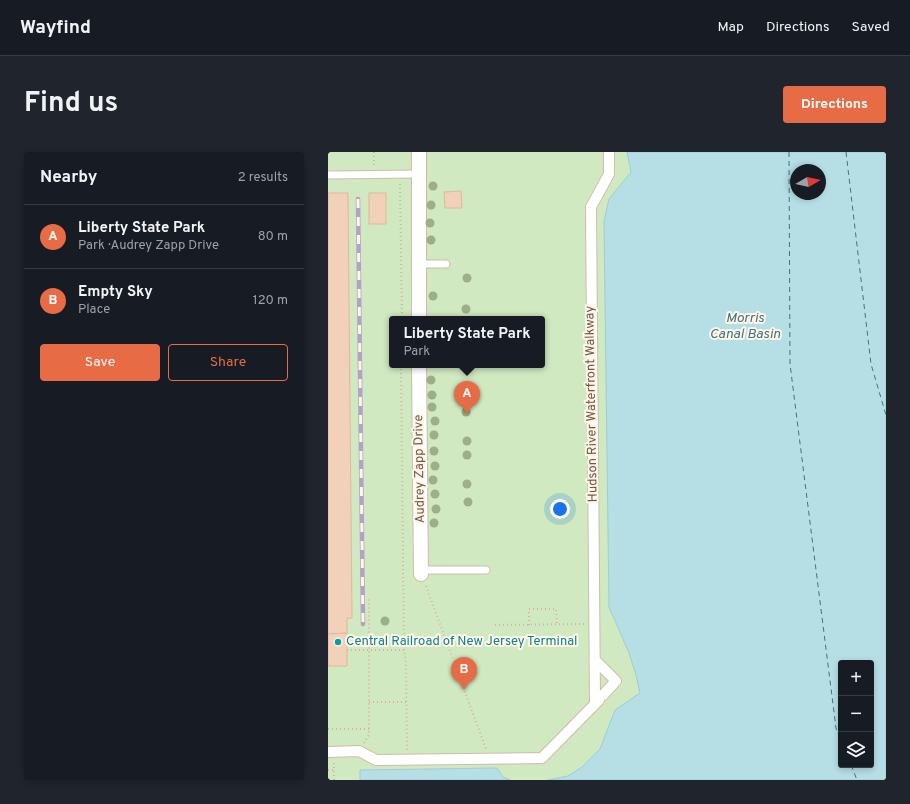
<!DOCTYPE html>
<html lang="en">
<head>
<meta charset="utf-8">
<style>
	body { margin:0; font-family:Overpass,sans-serif; background:#20242c; color:#f1f3f6 }
	.controls { position:absolute; right:12px; bottom:12px; display:grid; overflow:hidden; border-radius:4px; box-shadow:0 2px 6px #0003 }
	.controls button { width:36px; height:36px; display:grid; place-items:center; padding:0; border:0; border-bottom:1px solid #363941; background:#171b24; color:#f1f3f6; font:20px sans-serif }
	.compass { position:absolute; left:462px; top:12px; width:36px; height:36px; border-radius:50%; background:#171b24; box-shadow:0 2px 6px #0003; rotate:81deg }
	.you { position:absolute; left:232px; top:357px; width:14px; height:14px; margin:-10px; border:3px solid #fff; border-radius:50%; background:#1a73e8; box-shadow:0 0 0 6px #1a73e833 }
	.badge { display:grid; place-items:center; width:26px; height:26px; border-radius:50%; background:#e76c46; color:#fff; font-size:13px; font-weight:700 }
	.pin { position:absolute; translate:-50% -33px; filter:drop-shadow(0 1px 2px #0008) }
	.pin::after { content:''; position:absolute; top:21px; width:14px; height:12px; background:inherit; clip-path:polygon(0 0,100% 0,50% 100%) }
	.popup { position:absolute; left:61px; top:164px; width:156px; height:52px; box-sizing:border-box; display:grid; place-content:center; border-radius:4px; background:#171b24; filter:drop-shadow(0 1px 3px #0005); font-size:13px; white-space:nowrap; color:#9ea1a6 }
	.popup b { font-size:15px; color:#f1f3f6 }
	.popup::after { content:''; position:absolute; left:50%; top:100%; margin-left:-8px; border:8px solid transparent; border-top-color:#171b24 }
	.list { margin:0; padding:0; list-style:none }
	h2 { display:flex; justify-content:space-between; align-items:center; height:52px; margin:0; padding:0 16px; font-size:17px }
	h2 small { font-size:13px; font-weight:400; color:#9ea1a6 }
	.list li { display:grid; grid-template-columns:26px 1fr auto; gap:12px; align-items:center; box-sizing:border-box; height:64px; padding:0 16px; border-top:1px solid #363941 }
	.list b { display:block; font-size:15px; white-space:nowrap }
	.list p { margin:0; font-size:13px; white-space:nowrap; color:#9ea1a6 }
	.list em { font-size:13px; font-style:normal; color:#9ea1a6 }
	.actions { display:flex; gap:8px; padding:12px 16px }
	.actions a { flex:1; padding:9px 0; border:1px solid #e76c46; border-radius:4px; text-align:center; font-size:14px; color:#e76c46 }
	.actions .main { background:#e76c46; color:#fff }
	.icon { flex:none; width:22px; height:22px; fill:none; stroke:currentColor; stroke-width:2; stroke-linecap:round; stroke-linejoin:round }
	.map { position:relative; flex:none; width:558px; height:628px; overflow:hidden; border-radius:4px }
	header { display:flex; align-items:center; gap:24px; box-sizing:border-box; height:56px; padding:0 20px; background:#171b24; border-bottom:1px solid #363941 }
	header strong { font-size:19px }
	nav { display:flex; gap:22px; margin-inline-start:auto; font-size:14px }
	.intro { display:flex; align-items:center; justify-content:space-between; box-sizing:border-box; height:96px; padding:0 24px }
	h1 { margin:0; font-size:28px }
	.button { padding:10px 18px; border-radius:4px; background:#e76c46; color:#fff; font-size:14px; font-weight:700 }
	main { display:flex; gap:24px; padding:0 24px }
	aside { flex:1; background:#171b24; border-radius:4px; box-shadow:0 2px 6px #0003 }
	.map>svg:first-child { display:block }
</style>
</head>
<body>
<header>
<strong>Wayfind</strong>
<nav><a>Map</a><a>Directions</a><a>Saved</a></nav>
</header>
<div class="intro"><h1>Find us</h1><a class="button">Directions</a></div>
<main>
<aside>
<h2>Nearby<small>2 results</small></h2>
<ul class="list">
<li><span class="badge">A</span><div><b>Liberty State Park</b><p>Park · Audrey Zapp Drive</p></div><em>80 m</em></li>
<li><span class="badge">B</span><div><b>Empty Sky</b><p>Place</p></div><em>120 m</em></li>
</ul>
<div class="actions"><a class="main">Save</a><a>Share</a></div>
</aside>
<div class="map">
<svg width="558" height="628" viewBox="0 0 558 628">
	<rect width="100%" height="100%" fill="#fcf2e2"/>
	<path fill="#d0e9c0" fill-rule="evenodd" d="M0,0H299L303,20L281,47V455L301,501L308,523L312,542L287,558L272,597L254,615L240,624L220,628H182L175,625L169,616L32,618V628H0ZM64,167H214V213H64Z"/>
	<g fill="#b6dee5" stroke="#9dcdd7" fill-rule="evenodd">
		<path d="M299,0H558V628H220L240,624L254,615L272,597L287,558L312,541L308,523L301,501L281,455L276,69L281,47L303,20ZM468,18H492V42H468ZM513,511H543V613H513Z"/>
		<polygon points="169,616 175,625 182,628 32,628 32,618"/>
	</g>
	<g fill="none" stroke-linecap="round" stroke-linejoin="round">
		<g stroke="#3f7480" stroke-width="1" stroke-dasharray="5 4" stroke-linecap="butt">
			<polyline points="461,0 462,212 508,576 513,589"/>
			<polyline points="518,0 543,212 558,263"/>
			<polyline points="523,613 529,628"/>
		</g>
	</g>
	<g fill="#f1d1b9" stroke="#e4b79a">
		<polygon points="133,39 134,56 117,56 116,40"/>
		<polygon points="0,41 20,41 24,466 19,466 19,481 0,482"/>
		<rect x="41" y="41" width="17" height="31"/>
		<polygon points="19,481 19,514 0,514 0,482"/>
	</g>
	<g fill="none" stroke-linecap="round" stroke-linejoin="round">
		<g stroke="#cfbcab" stroke-width="9">
			<g id="service">
				<polyline points="0,23 90,22"/>
				<polyline points="90,112 118,112"/>
				<polyline points="93,418 158,418"/>
			</g>
		</g>
		<g stroke="#cfbcab" stroke-width="12">
			<g id="pedestrian">
				<polyline points="267,508 288,529 275,543"/>
				<polyline points="267,551 263,55 281,22 281,0"/>
				<polyline points="0,600 31,599 48,608 214,606 271,548"/>
			</g>
		</g>
		<g stroke="#cfbcab" stroke-width="16">
			<g id="minor">
				<polyline points="91,0 91,167"/>
				<polyline points="91,213 93,422"/>
			</g>
		</g>
		<g stroke="#d6b49d" stroke-width="2" stroke-dasharray="1 3" stroke-linecap="butt">
			<polyline points="46,13 46,0"/>
			<polyline points="72,32 74,167"/>
			<polyline points="73,213 76,498 78,512 79,598"/>
			<polyline points="98,434 158,597"/>
			<polyline points="167,473 256,472"/>
			<polyline points="201,473 201,457 228,457 229,473"/>
			<polyline points="19,498 76,498"/>
			<polyline points="41,550 78,550"/>
			<polyline points="0,577 41,577"/>
			<polyline points="36,591 41,583 41,446"/>
			<polyline points="6,611 6,628"/>
			<polyline points="0,618 6,618"/>
		</g>
		<use href="#service" stroke="#fff" stroke-width="7"/>
		<use href="#pedestrian" stroke="#fff" stroke-width="10"/>
		<use href="#minor" stroke="#fff" stroke-width="14"/>
		<g stroke="#b5a1c5" stroke-width="4.5">
			<polyline id="rail" points="30,47 35,472"/>
		</g>
		<use href="#rail" stroke="#fff6e8" stroke-width="3" stroke-dasharray="9" stroke-linecap="butt"/>
	</g>
	<g fill="#9daf89">
		<circle cx="105" cy="34" r="4.5"/>
		<circle cx="103" cy="53" r="4.5"/>
		<circle cx="102" cy="71" r="4.5"/>
		<circle cx="103" cy="88" r="4.5"/>
		<circle cx="139" cy="126" r="4.5"/>
		<circle cx="105" cy="144" r="4.5"/>
		<circle cx="138" cy="157" r="4.5"/>
		<circle cx="103" cy="228" r="4.5"/>
		<circle cx="137" cy="241" r="4.5"/>
		<circle cx="104" cy="243" r="4.5"/>
		<circle cx="104" cy="255" r="4.5"/>
		<circle cx="138" cy="260" r="4.5"/>
		<circle cx="107" cy="269" r="4.5"/>
		<circle cx="106" cy="283" r="4.5"/>
		<circle cx="139" cy="289" r="4.5"/>
		<circle cx="106" cy="299" r="4.5"/>
		<circle cx="139" cy="303" r="4.5"/>
		<circle cx="107" cy="314" r="4.5"/>
		<circle cx="105" cy="328" r="4.5"/>
		<circle cx="139" cy="332" r="4.5"/>
		<circle cx="107" cy="342" r="4.5"/>
		<circle cx="140" cy="350" r="4.5"/>
		<circle cx="108" cy="357" r="4.5"/>
		<circle cx="106" cy="371" r="4.5"/>
		<circle cx="57" cy="469" r="4.5"/>
	</g>
	<circle fill="#0f9aa8" stroke="#fff6e8" stroke-width="1.5" cx="10" cy="490" r="4"/>
	<g text-anchor="middle" dominant-baseline="central" stroke-width="4" stroke-linejoin="round" paint-order="stroke">
		<g font-size="13" fill="#735848" stroke="#fff6e8">
			<text transform="translate(264 252) rotate(-91)">Hudson River Waterfront Walkway</text>
			<text transform="translate(92 317) rotate(-91)">Audrey Zapp Drive</text>
		</g>
		<g font-size="13" fill="#0d838f" stroke="#fff6e8" text-anchor="start">
			<text x="18" y="490">Central Railroad of New Jersey Terminal</text>
		</g>
		<g font-size="14" font-style="italic" fill="#3f7480" stroke="#fff6e8">
			<text x="417" y="166">Morris<tspan x="417" dy="16">Canal Basin</tspan></text>
		</g>
	</g>
</svg>
<div class="controls">
<button>+</button>
<button>−</button>
<button><svg class="icon" aria-label="layers" viewBox="0 0 24 24"><path d="M12 4l9 5-9 5-9-5zM3 14l9 5 9-5"/></svg></button>
</div>
<svg class="compass" viewBox="-18 -18 36 36"><path d="M0-13l5 13h-10z" fill="#e53935"/><path d="M0 13l5-13h-10z" fill="#9ea1a6"/></svg>
<div class="you"></div>
<div class="pin badge" style="left:139px;top:262px">A</div>
<div class="popup"><b>Liberty State Park</b>Park</div>
<div class="pin badge" style="left:136px;top:538px">B</div>
</div>
</main>
</body>
</html>
